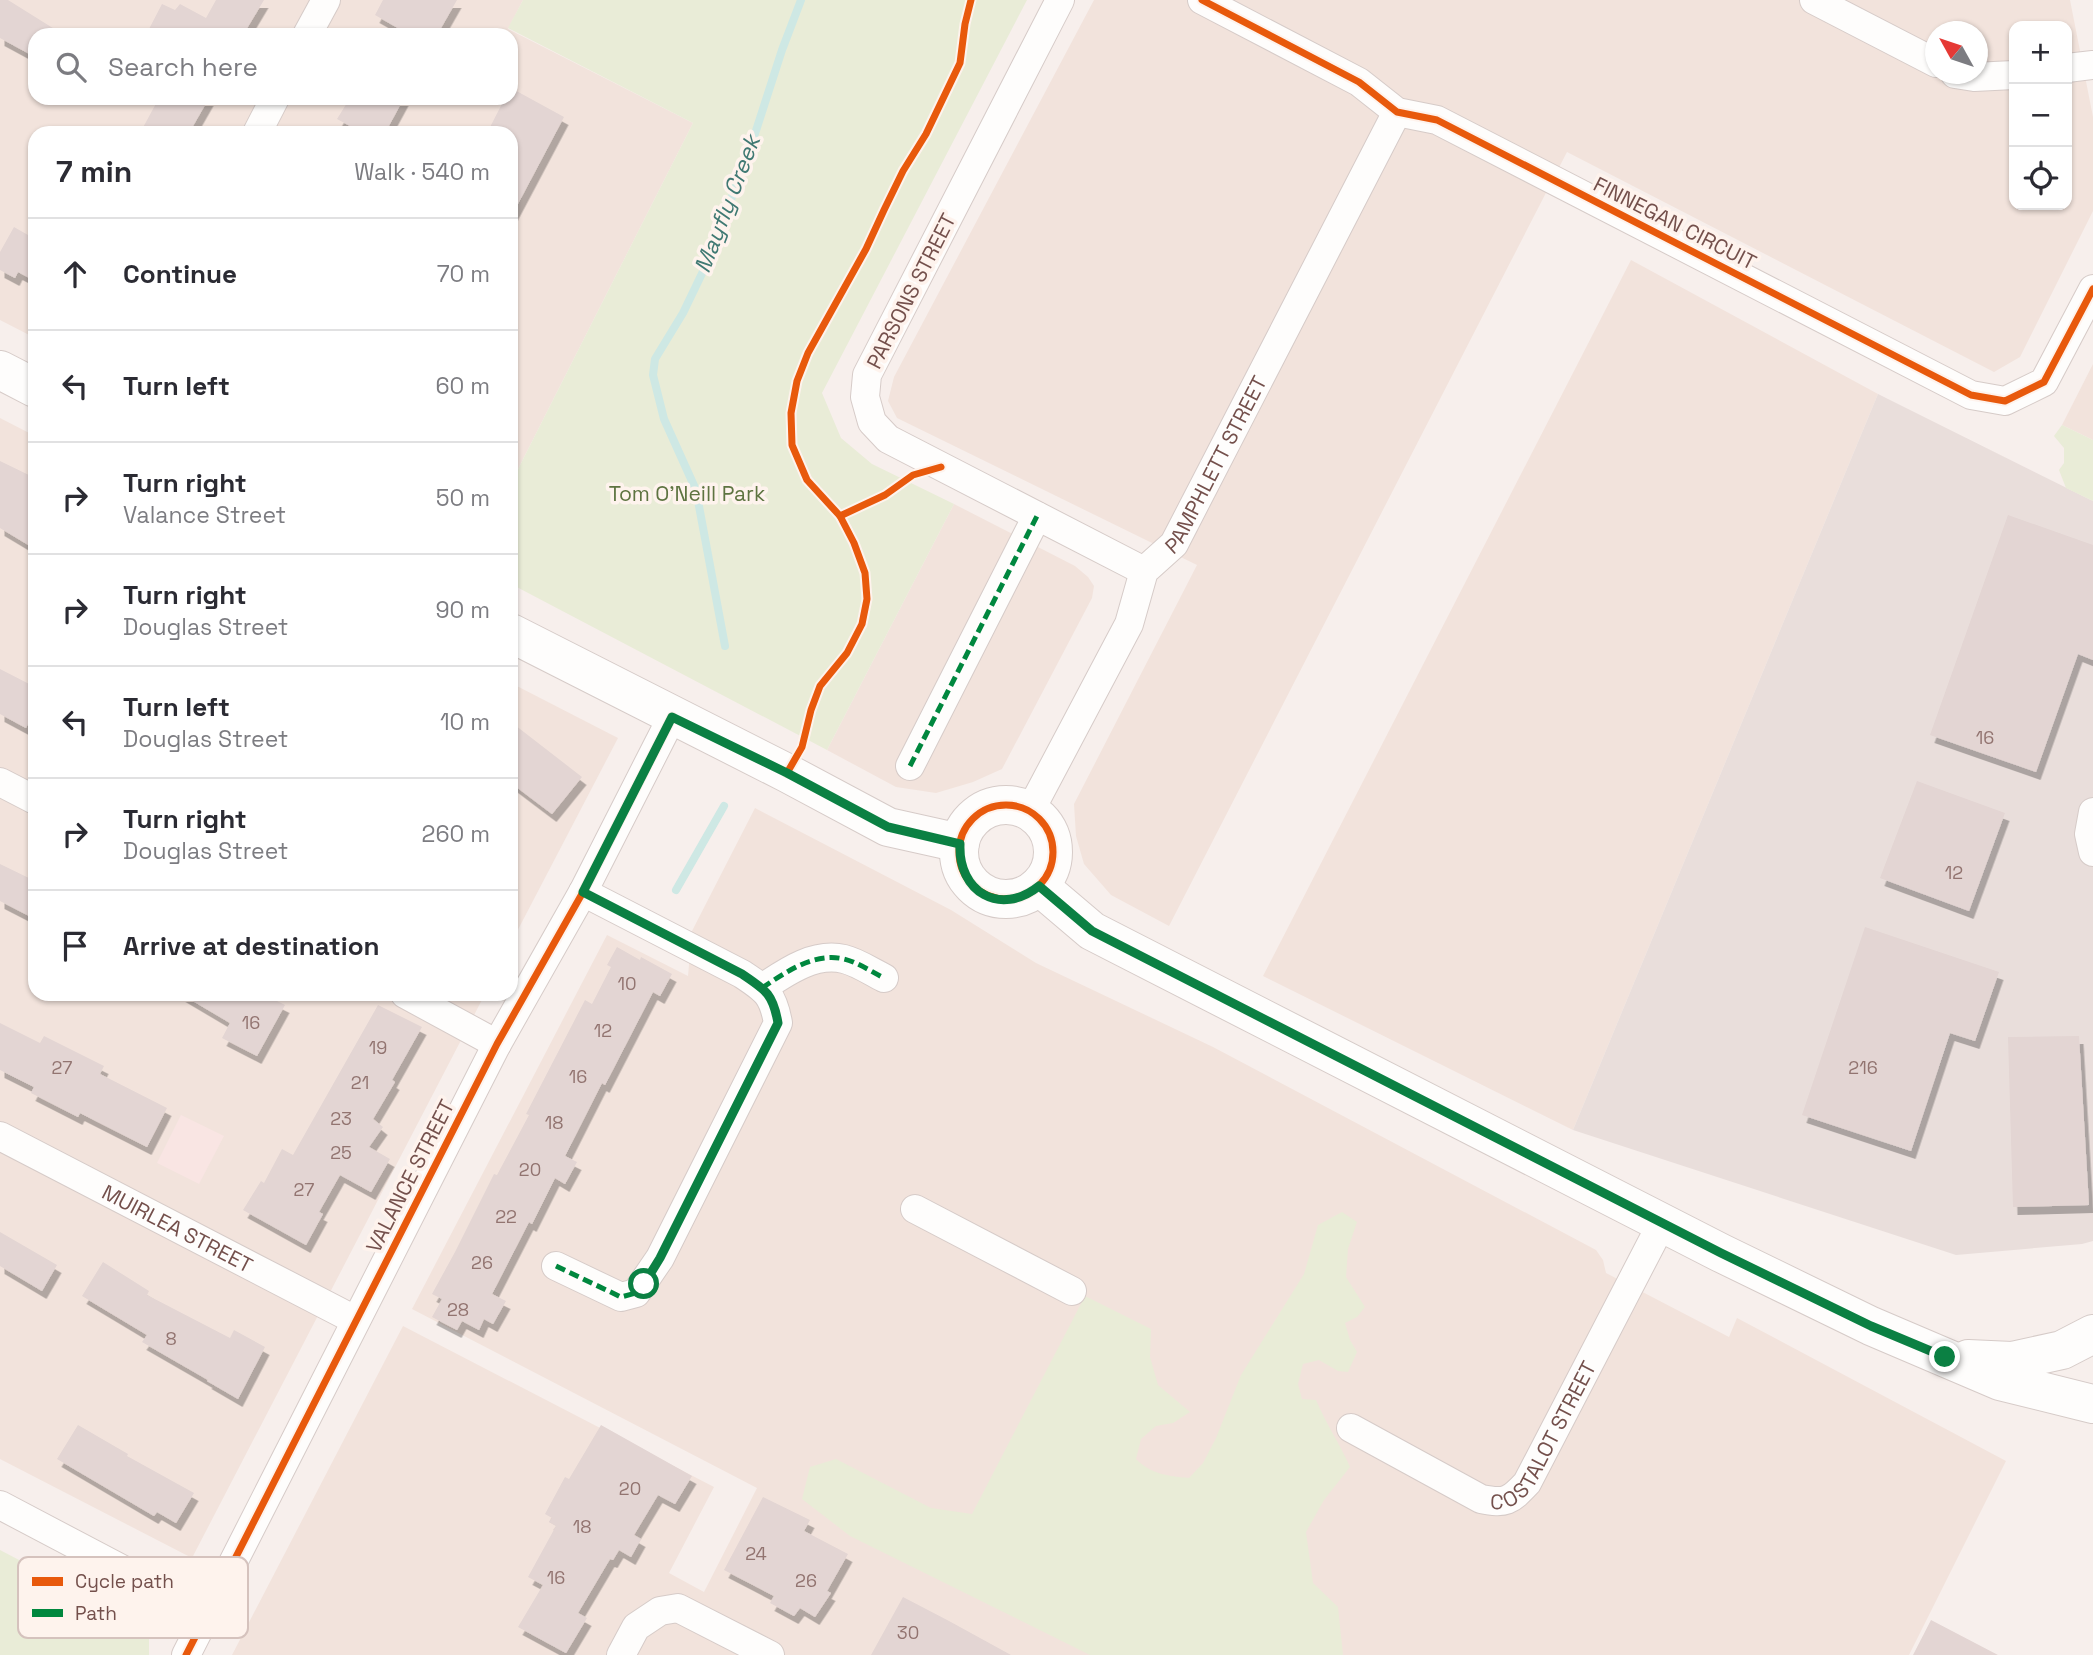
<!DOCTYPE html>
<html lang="en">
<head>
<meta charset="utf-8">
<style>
	body { margin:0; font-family:"Space Grotesk",sans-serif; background:#f7f7f7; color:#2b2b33 }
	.controls { position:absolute; right:21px; top:21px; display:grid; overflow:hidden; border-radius:14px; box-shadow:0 2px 5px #0004 }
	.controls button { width:63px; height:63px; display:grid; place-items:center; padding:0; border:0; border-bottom:2px solid #e1e1e2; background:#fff; color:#2b2b33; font:35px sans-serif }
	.compass { position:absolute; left:1925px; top:21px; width:63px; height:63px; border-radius:50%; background:#fff; box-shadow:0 2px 5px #0004; rotate:310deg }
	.stop { position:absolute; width:21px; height:21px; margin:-16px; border:5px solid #0b8043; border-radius:50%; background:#fff }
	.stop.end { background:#0b8043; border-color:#fff; box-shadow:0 2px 7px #0008 }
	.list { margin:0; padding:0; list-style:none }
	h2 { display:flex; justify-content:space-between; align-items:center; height:91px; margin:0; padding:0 28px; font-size:30px }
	h2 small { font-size:23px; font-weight:400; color:#7c7c81 }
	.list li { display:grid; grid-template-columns:46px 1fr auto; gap:21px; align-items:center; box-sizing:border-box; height:112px; padding:0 28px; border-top:2px solid #e1e1e2 }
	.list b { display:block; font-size:26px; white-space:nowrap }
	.list p { margin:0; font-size:23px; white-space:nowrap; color:#7c7c81 }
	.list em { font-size:23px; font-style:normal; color:#7c7c81 }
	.icon { flex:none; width:38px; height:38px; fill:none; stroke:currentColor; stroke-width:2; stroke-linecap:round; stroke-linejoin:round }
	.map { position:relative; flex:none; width:2093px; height:1655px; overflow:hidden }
	.search { position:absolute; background:#fff; box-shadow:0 2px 5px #0004; left:28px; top:28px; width:490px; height:77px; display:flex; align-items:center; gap:18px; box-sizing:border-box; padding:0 24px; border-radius:21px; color:#7c7c81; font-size:26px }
	.panel { position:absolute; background:#fff; box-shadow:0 2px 5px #0004; left:28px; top:126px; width:490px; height:875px; border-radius:21px }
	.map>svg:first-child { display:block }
</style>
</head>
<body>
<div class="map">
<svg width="2093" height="1655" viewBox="0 0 2093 1655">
	<defs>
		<filter id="shadow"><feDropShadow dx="4.5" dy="8" stdDeviation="0" flood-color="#0004"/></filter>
	</defs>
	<rect width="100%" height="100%" fill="#f7efec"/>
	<g fill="#f2e3dc" fill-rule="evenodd">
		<path d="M0,0H523L508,29L693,123L511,483V133H35V338L0,320ZM35,35H511V98H35Z"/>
		<path d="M1094,0H2070L2093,117V211L2020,357L1994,372L1567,152L1169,926L1111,895L1084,864L1076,836L1074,804L1197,565L897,418L888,401L894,377ZM2014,26H2067V205H2014ZM1936,32H1978V74H1936Z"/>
		<polygon points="1631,260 1878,394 1573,1130 1263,976"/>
		<polygon points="2093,364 2093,440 2062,425"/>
		<polygon points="0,418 35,436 35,994 485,994 192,1558 0,1459"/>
		<polygon points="954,504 1075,566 1088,577 1094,586 1092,598 1002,769 973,782 936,793 896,787 827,750"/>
		<polygon points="511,683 618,738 511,943"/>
		<polygon points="755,808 951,910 1036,963 1213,1047 1596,1250 1603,1260 1606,1273 1729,1337 1737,1318 2006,1461 1909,1655 232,1655 403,1326 714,1487 669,1573 704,1592 757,1488 412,1309 607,935 688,976 692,931"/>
	</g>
	<polygon fill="#f9e5e3" points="181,1115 224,1136 199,1184 157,1163"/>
	<polygon fill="#e9dedb" points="1878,394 2093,501 2093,1241 2082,1244 1956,1255 1573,1130"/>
	<g fill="#e9ecd7">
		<polygon points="523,0 1027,0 822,393 841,438 872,464 954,504 827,750 511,584 511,483 693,123 508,28"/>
		<polygon points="2062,425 2093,440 2093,501 2066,488 2059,470 2064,463 2064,448 2054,436"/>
		<path d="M1342,1212L1357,1222L1348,1249L1346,1277L1365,1307L1357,1317L1345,1323L1350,1340L1357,1352L1348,1372L1338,1371L1319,1360L1303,1364L1298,1384L1302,1399L1316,1400C1326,1424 1340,1444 1350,1467L1324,1500L1306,1532L1313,1583L1338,1607L1343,1655H1090L850,1536L802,1499L810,1467L836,1459L931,1508L972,1514L1085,1296L1151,1329L1150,1357L1158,1385L1190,1412L1173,1423L1156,1426L1141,1439L1136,1459C1151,1474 1167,1476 1189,1478L1203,1463L1216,1438L1241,1375L1304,1274L1318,1225Z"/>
		<polygon points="0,1550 126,1616 149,1631 149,1655 0,1655"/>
	</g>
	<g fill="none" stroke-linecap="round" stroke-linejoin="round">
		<g stroke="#cee8e4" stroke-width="8">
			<polyline points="725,646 696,490 664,419 653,375 655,359 683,313 708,261 752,143 782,50 801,0"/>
			<polyline points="676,890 724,806"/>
		</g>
	</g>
	<g fill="#e3d5d3" filter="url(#shadow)">
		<polygon points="0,0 8,0 64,35 35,35 35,57 0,38"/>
		<polygon points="216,0 264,0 243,35 162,35 149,29 162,4 175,10 180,4 206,18"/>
		<polygon points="383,0 457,0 437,35 410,35 375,15"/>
		<polygon points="511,88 564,117 511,217 511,133 487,133 505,98 511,98"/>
		<polygon points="159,98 209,98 189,133 140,133"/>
		<polygon points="350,98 404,98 385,133 346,133 350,126 337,119"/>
		<polygon points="14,227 35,239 35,281 18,272 15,278 0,270 0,252"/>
		<polygon points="0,461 35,478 35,549 0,528"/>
		<polygon points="2008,515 2093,545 2093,660 2078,654 2036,772 1930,735"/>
		<polygon points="0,669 35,687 35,710 26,728 0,714"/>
		<polygon points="511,722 582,777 552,814 511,783"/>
		<polygon points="1917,781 2005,813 1969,911 1880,878"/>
		<polygon points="0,864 35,881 35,919 0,901"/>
		<polygon points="1865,927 1999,972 1975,1041 1950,1033 1911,1151 1802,1115"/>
		<polygon points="617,947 640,960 641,957 672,974 660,996 653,992 605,1085 602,1083 565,1156 577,1162 565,1184 555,1178 532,1224 529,1222 492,1294 506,1301 493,1324 484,1319 479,1330 462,1321 457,1330 432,1317 442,1299 432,1294 455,1252 494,1174 497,1175 529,1115 526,1114 585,1000 592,1004 611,967 607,965"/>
		<polygon points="181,994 263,994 285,1005 257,1056 222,1038 230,1023"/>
		<polygon points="378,1005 422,1027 392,1080 395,1082 373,1119 383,1127 369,1147 390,1159 371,1192 340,1175 319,1212 323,1214 306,1245 243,1210 261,1181 264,1183 282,1149 293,1155"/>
		<polygon points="0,1023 40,1043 44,1036 104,1066 100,1074 167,1108 147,1147 80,1113 78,1117 31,1093 34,1087 0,1070"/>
		<polygon points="2079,1036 2089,1205 2013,1207 2008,1037"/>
		<polygon points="0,1232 57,1265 42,1291 0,1266"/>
		<polygon points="103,1262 149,1291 147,1295 230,1338 234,1330 265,1347 238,1399 207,1381 208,1380 142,1342 147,1335 82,1296"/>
		<polygon points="78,1425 128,1454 127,1456 194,1493 176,1523 157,1512 154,1516 57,1459"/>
		<polygon points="601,1425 692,1476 675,1504 658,1495 634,1535 641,1539 631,1557 619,1550 613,1560 610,1559 578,1613 587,1618 566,1653 518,1627 543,1585 528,1577 556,1526 549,1522 552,1518 545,1514 565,1477 569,1479"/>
		<polygon points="763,1497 810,1520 804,1531 848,1554 827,1591 831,1593 815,1617 800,1608 794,1616 770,1603 774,1596 724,1570"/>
		<polygon points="903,1597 949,1621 1011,1655 871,1655"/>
		<polygon points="1931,1620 1998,1655 1913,1655"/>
	</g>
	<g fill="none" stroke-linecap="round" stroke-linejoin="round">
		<g stroke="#d6cbc8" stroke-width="30">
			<g id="minor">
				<polyline points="1060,0 867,375 865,397 872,422 888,439 1144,571"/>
				<polyline points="1202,0 1359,82 1397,112 1437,120 1971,395 2005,401 2044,382 2093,289"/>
				<polyline points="1814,0 1936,63"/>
				<polyline points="307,35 326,0"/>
				<polyline points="2067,68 2093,65"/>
				<polyline points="1955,74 1974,77 2014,75"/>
				<polyline points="257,133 275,98"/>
				<polyline points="910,766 1037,516"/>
				<polyline points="0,782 35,800"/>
				<path id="s1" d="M1030,811L1129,624L1144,571L1174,544L1397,112"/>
				<polyline points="2093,812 2089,834 2093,852"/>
				<path d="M762,988C786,972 814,952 844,959C857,962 872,972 884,978"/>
				<polyline points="405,994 497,1044"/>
				<path id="s2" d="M0,1136L355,1320"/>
				<polyline points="915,1209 1072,1291"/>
				<path d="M556,1266L621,1297L636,1293L660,1258L778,1023C773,994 766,990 742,974L583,892"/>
				<path id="s3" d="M1351,1428L1481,1499C1506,1504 1510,1501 1527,1483L1662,1223"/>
				<polyline points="0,1505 207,1614"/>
				<polyline points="186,1655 497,1044 583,892 672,717"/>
				<polyline points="621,1655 636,1627 660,1611 678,1608 770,1655"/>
			</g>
		</g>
		<g stroke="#d6cbc8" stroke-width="40">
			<g id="secondary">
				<polyline points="0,370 35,388"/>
				<polyline points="511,633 787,773 888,827 960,843"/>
				<circle cx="1006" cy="852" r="47"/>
				<polyline points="1039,886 1092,931 1721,1253 1871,1326 2000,1381 2093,1404"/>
				<polyline points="1968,1359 2012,1361 2062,1350 2093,1334"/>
			</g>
		</g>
		<use href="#minor" stroke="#fefdfc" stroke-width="28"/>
		<use href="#secondary" stroke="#fefdfc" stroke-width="38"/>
		<g stroke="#00873e" stroke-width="5" stroke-dasharray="10 5" stroke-linecap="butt">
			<polyline points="910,766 1037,516"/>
			<path d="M762,988C786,972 814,952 844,959C857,962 872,972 884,978"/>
			<path d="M556,1266L621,1297L636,1293L660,1258L778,1023C773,994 766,990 742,974L583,892"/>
		</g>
		<g stroke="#fef3ed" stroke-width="11">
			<g id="cycleway">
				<polyline points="1202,0 1359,82 1397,112 1437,120 1971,395 2005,401 2044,382 2093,289"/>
				<polyline points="840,516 885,495 913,475 941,467"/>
				<polyline points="787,773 802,747 811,710 820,686 847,653 862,624 867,599 865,573 854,543 840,516 807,480 792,445 791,413 797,381 808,353 866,249 884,210 903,171 926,134 960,63 965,24 971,0"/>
				<circle cx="1006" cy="852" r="47"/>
				<polyline points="186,1655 497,1044 583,892 672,717"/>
			</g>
		</g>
		<use href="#cycleway" stroke="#e8590c" stroke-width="7"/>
	</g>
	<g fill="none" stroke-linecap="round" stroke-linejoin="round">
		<path stroke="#0b8043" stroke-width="9" d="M644,1284L660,1258L778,1023C773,994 766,990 742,974L583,892L672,717L787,773L888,827L960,844C958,892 1000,917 1039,886L1092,931L1721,1253L1871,1326L1945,1357"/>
	</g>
	<g text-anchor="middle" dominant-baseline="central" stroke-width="7" stroke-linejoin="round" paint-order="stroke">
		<g font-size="18" fill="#927470">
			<text x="1985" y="737">16</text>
			<text x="1954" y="872">12</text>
			<text x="627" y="983">10</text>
			<text x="251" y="1022">16</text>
			<text x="603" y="1030">12</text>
			<text x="378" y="1047">19</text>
			<text x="62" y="1067">27</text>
			<text x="1863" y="1067">216</text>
			<text x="578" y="1076">16</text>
			<text x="360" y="1082">21</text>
			<text x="341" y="1118">23</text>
			<text x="554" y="1122">18</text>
			<text x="341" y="1152">25</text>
			<text x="530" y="1169">20</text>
			<text x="304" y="1189">27</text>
			<text x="506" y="1216">22</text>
			<text x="482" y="1262">26</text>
			<text x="458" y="1309">28</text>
			<text x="171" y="1338">8</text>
			<text x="630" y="1488">20</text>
			<text x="582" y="1526">18</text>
			<text x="756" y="1553">24</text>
			<text x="556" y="1577">16</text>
			<text x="806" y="1580">26</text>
			<text x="908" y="1632">30</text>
		</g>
		<g font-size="21" fill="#74504c" stroke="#fef3ed">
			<text transform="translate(1675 223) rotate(27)">FINNEGAN CIRCUIT</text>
			<text transform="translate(911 291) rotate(-63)">PARSONS STREET</text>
			<text stroke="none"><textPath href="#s1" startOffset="397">PAMPHLETT STREET</textPath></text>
			<text transform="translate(410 1176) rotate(-63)">VALANCE STREET</text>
			<text stroke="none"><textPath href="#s2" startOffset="200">MUIRLEA STREET</textPath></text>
			<text stroke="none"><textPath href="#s3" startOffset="247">COSTALOT STREET</textPath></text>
		</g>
		<g font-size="21" fill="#5e7441" stroke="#fef3ed">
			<text x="687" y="493">Tom O'Neill Park</text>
		</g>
		<g font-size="23" font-style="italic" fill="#407973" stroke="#fef3ed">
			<text transform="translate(727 204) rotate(-69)">Mayfly Creek</text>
		</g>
	</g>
	<rect x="18" y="1557" width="230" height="81" rx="10" fill="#fef3ed" stroke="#d5c2bd" stroke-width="2"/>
	<rect x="32" y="1577" width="31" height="9" fill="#e8590c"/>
	<rect x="32" y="1609" width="31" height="8" fill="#00873e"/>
	<g font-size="19" fill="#74504c">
		<text x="75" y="1588">Cycle path</text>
		<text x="75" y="1620">Path</text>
	</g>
</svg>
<div class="controls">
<button>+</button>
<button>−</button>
<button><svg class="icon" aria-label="locate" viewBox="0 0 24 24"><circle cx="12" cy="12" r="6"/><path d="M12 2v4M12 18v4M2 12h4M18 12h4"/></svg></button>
</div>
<svg class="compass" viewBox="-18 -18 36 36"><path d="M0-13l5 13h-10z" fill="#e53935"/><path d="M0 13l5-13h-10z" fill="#7c7c81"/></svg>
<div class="stop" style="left:644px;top:1284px"></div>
<div class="stop end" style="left:1945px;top:1357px"></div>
<div class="search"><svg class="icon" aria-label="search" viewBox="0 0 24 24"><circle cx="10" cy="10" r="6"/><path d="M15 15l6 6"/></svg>Search here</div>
<section class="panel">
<h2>7 min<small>Walk · 540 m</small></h2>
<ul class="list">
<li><svg class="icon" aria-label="ahead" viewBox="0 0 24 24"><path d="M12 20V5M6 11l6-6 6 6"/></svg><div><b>Continue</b></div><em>70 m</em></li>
<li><svg class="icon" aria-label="left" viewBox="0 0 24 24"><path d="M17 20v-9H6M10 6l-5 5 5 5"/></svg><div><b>Turn left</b></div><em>60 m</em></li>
<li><svg class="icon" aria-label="right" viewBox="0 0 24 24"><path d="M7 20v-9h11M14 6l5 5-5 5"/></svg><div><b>Turn right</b><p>Valance Street</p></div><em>50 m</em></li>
<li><svg class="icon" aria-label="right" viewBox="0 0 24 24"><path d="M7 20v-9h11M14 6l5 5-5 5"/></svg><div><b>Turn right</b><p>Douglas Street</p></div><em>90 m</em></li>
<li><svg class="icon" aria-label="left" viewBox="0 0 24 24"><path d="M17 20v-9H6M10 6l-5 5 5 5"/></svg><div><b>Turn left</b><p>Douglas Street</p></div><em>10 m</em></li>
<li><svg class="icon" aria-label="right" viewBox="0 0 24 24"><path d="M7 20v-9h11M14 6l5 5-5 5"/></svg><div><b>Turn right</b><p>Douglas Street</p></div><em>260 m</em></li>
<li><svg class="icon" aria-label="arrive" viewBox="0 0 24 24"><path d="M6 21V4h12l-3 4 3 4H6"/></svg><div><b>Arrive at destination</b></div></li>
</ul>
</section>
</div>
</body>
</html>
